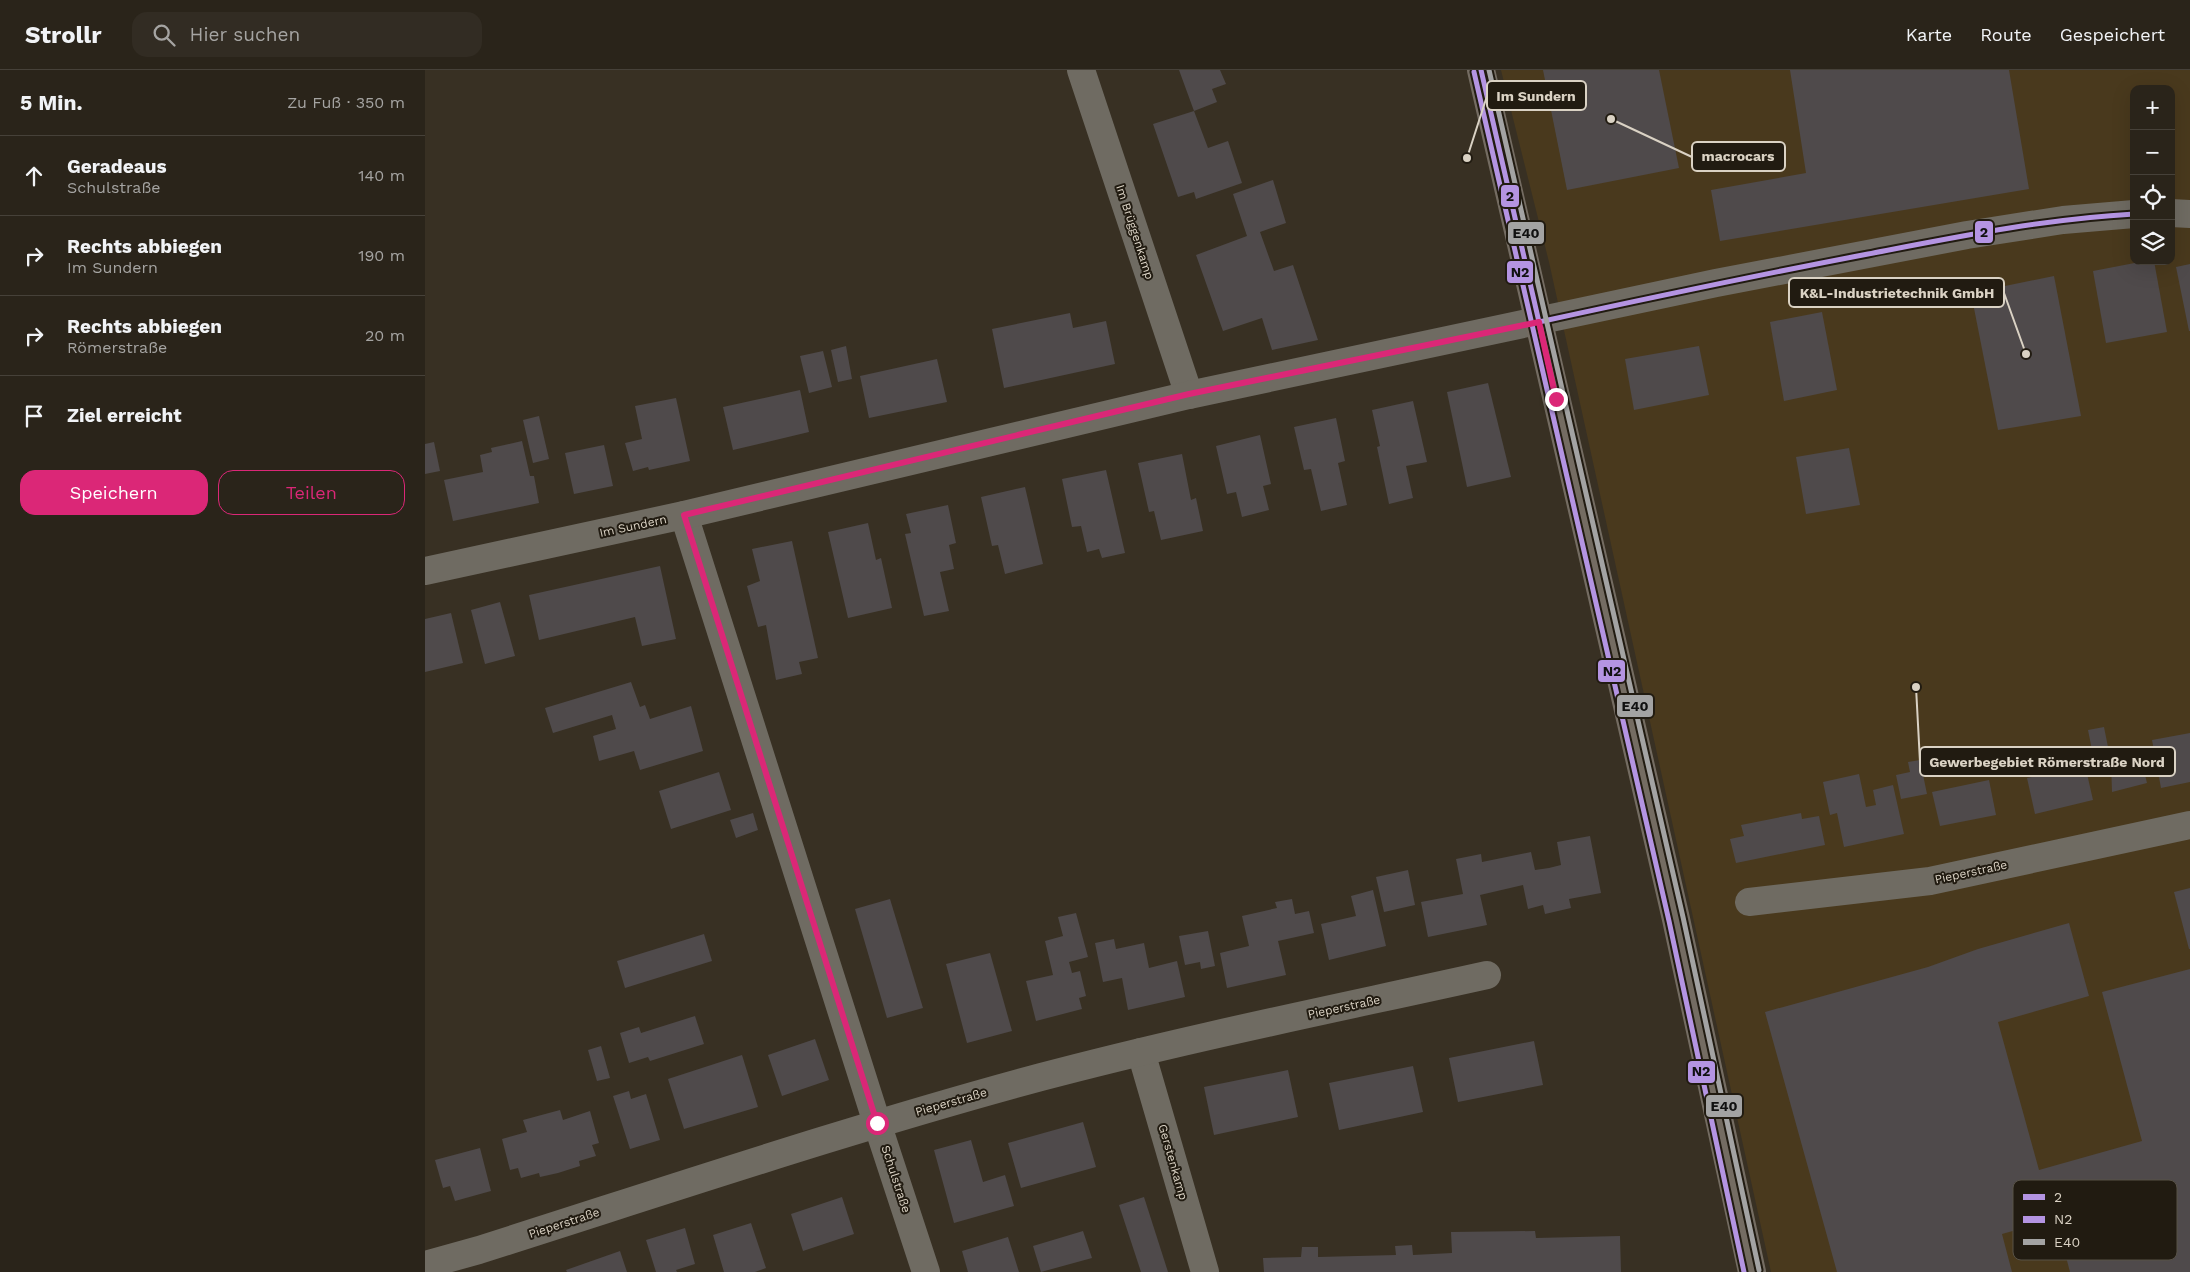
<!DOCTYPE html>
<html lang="de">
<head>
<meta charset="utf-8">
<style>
	body { margin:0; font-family:"Work Sans",sans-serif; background:#322c23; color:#f1f3f6 }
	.controls { position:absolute; right:15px; top:15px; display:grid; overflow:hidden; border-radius:10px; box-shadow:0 5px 20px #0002 }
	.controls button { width:45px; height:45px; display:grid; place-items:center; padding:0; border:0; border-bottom:1px solid #464139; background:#2a241a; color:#f1f3f6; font:25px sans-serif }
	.stop { position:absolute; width:15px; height:15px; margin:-11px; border:4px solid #db2777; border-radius:50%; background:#fff }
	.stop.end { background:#db2777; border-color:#fff; box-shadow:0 1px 5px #0008 }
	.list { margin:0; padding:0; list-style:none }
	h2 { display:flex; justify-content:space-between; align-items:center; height:65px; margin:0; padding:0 20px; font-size:21px }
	h2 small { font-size:16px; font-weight:400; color:#a5a4a2 }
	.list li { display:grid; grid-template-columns:32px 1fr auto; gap:15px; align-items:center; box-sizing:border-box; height:80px; padding:0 20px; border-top:1px solid #464139 }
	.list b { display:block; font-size:19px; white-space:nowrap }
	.list p { margin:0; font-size:16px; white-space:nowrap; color:#a5a4a2 }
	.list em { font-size:16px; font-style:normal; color:#a5a4a2 }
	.actions { display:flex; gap:10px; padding:15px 20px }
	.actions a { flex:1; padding:11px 0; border:1px solid #db2777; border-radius:15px; text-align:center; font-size:18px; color:#db2777 }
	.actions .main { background:#db2777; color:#fff }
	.icon { flex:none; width:28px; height:28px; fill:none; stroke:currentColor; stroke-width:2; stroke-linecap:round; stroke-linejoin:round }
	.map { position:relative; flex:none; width:1765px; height:1202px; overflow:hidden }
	header { display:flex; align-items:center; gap:30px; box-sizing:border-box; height:70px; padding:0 25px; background:#2a241a; border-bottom:1px solid #464139 }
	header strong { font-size:24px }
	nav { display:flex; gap:28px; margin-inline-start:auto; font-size:18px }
	.search { width:350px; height:45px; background:#322c23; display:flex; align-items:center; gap:12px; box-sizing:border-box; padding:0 18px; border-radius:15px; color:#a5a4a2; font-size:19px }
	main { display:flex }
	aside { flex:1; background:#2a241a }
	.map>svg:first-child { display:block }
</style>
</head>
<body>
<header>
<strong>Strollr</strong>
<div class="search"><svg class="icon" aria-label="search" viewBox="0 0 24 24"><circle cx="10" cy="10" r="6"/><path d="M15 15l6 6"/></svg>Hier suchen</div>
<nav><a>Karte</a><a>Route</a><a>Gespeichert</a></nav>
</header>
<main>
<aside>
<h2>5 Min.<small>Zu Fuß · 350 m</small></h2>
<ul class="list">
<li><svg class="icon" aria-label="ahead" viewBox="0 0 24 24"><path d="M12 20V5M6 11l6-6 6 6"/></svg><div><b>Geradeaus</b><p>Schulstraße</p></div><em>140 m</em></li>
<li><svg class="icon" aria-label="right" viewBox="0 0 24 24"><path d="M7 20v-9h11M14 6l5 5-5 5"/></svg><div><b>Rechts abbiegen</b><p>Im Sundern</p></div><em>190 m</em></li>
<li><svg class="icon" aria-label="right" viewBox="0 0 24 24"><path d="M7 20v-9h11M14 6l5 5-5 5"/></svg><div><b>Rechts abbiegen</b><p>Römerstraße</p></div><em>20 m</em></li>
<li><svg class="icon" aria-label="arrive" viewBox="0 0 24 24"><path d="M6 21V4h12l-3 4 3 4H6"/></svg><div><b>Ziel erreicht</b></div></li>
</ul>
<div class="actions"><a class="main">Speichern</a><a>Teilen</a></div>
</aside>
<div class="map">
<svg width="1765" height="1202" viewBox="0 0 1765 1202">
	<rect width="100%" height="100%" fill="#383023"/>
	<path fill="#49391d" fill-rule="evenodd" d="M1076,0H1765V1202H1346L1124,192ZM1709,19H1746V191H1709Z"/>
	<g fill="#4f4a4b">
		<polygon points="754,0 795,0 801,14 787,19 792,32 769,41"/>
		<polygon points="1118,0 1234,0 1254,98 1142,120"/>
		<polygon points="1365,0 1584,0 1604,119 1295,171 1286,120 1381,103"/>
		<polygon points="769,41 783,78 803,71 817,113 771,129 769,122 753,127 728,54"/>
		<polygon points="848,110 861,153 835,162 849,201 868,195 893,270 847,280 837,248 798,261 771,185 822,166 808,124"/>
		<polygon points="1720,191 1729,191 1742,262 1681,273 1668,201"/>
		<polygon points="1765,194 1765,261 1764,261 1751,197"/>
		<polygon points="1629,206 1656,346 1573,360 1546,223"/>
		<polygon points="1397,242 1412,320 1359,331 1345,252"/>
		<polygon points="645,243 648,258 681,251 690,294 579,318 567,259"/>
		<polygon points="421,276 427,309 413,312 406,280"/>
		<polygon points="1274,276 1284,325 1209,340 1200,289"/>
		<polygon points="398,281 407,317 384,323 375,286"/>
		<polygon points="512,289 522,332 444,348 435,306"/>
		<polygon points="1063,313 1086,407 1042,417 1022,322"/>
		<polygon points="375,320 384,362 308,380 298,337"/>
		<polygon points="251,328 265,391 224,400 223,397 208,401 200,373 217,369 210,336"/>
		<polygon points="988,331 1002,392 981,396 988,428 964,434 952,377 955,376 947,340"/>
		<polygon points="114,346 124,389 108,393 98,350"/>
		<polygon points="911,348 920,391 913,393 922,435 896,441 886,399 879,400 869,357"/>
		<polygon points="835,365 846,414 838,416 844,440 817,447 811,422 802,424 791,376"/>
		<polygon points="97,371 105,406 109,406 114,433 28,451 19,410 58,402 55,385 67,382 66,378"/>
		<polygon points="9,372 15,401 0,404 0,374"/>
		<polygon points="179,375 188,416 149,424 140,383"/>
		<polygon points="1424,378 1435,435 1381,444 1371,387"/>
		<polygon points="757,384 766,430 771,428 778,461 736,470 729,441 724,442 713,393"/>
		<polygon points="681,400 700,483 677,488 674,479 662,482 656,456 647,457 637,409"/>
		<polygon points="600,417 618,494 580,504 573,475 567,476 556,427"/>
		<polygon points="523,435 531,473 524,475 529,499 515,502 524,541 499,546 480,464 486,463 481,444"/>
		<polygon points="443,453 451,490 456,488 467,538 423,548 403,462"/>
		<polygon points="367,471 393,588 374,592 377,604 351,610 341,555 333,557 322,516 335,511 327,479"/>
		<polygon points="235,496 251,569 217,576 210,547 114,570 104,525"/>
		<polygon points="75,532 90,586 60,594 46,540"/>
		<polygon points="26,543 38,593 0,602 0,549"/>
		<polygon points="206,612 215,637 220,635 225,649 266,636 278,681 215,700 209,681 174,691 168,666 191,659 187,645 128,663 120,638"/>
		<polygon points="1679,657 1686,692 1715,685 1722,713 1687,722 1686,692 1670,695 1663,660"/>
		<polygon points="1765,663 1765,712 1736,718 1727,670"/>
		<polygon points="1495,690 1502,724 1476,729 1471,705 1485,702 1483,692"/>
		<polygon points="1660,695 1668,730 1610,744 1602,708"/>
		<polygon points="294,702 306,740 246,759 234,721"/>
		<polygon points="1434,704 1441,737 1451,735 1448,720 1468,715 1479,764 1419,777 1412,743 1405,745 1398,712"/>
		<polygon points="1564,710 1571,745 1515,756 1507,722"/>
		<polygon points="328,743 333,760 311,768 305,750"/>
		<polygon points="1376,743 1377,749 1394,746 1400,775 1311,793 1305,769 1319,766 1316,755"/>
		<polygon points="1165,766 1176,823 1144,829 1146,838 1120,844 1118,835 1103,839 1098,815 1055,825 1062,855 1003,867 996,832 1038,824 1031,789 1056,784 1057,792 1106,782 1110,800 1124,798 1136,795 1132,772"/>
		<polygon points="983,800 990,835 959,842 951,807"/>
		<polygon points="1765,818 1765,879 1764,879 1749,822"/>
		<polygon points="948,820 961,876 904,890 896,854 931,846 926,826"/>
		<polygon points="465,829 498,938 462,948 430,839"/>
		<polygon points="867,829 870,844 884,841 889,863 853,871 861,905 802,918 795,883 824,876 817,846 852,838 850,832"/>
		<polygon points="651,843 663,887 644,892 647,903 655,901 661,926 654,928 657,939 611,951 601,911 628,905 620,871 638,866 633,847"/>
		<polygon points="1644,853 1664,926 1573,952 1614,1100 1717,1071 1677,922 1765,899 1765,1202 1645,1202 1631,1149 1577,1164 1587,1202 1412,1202 1340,942 1503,897 1553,879"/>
		<polygon points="783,861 790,896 776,899 775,892 760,895 754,866"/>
		<polygon points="279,864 287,891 200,918 192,891"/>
		<polygon points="689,869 691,879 719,873 724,898 752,891 760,927 703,940 697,908 678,912 670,873"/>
		<polygon points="565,883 587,961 542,973 521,894"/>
		<polygon points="270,946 279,974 225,991 223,987 204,993 195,963 214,957 216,963"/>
		<polygon points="390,969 404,1010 357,1026 343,985"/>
		<polygon points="1109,971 1118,1015 1033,1032 1024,988"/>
		<polygon points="176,976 185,1008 172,1011 163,980"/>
		<polygon points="317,985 333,1037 259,1059 243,1009"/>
		<polygon points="988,996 998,1042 914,1060 904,1013"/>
		<polygon points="863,1000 873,1047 789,1065 779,1017"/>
		<polygon points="204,1021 206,1029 221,1024 235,1070 205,1079 188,1026"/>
		<polygon points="135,1040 138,1050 165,1041 174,1073 167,1075 171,1086 154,1091 155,1096 133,1103 115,1107 114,1103 96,1108 93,1098 85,1100 77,1069 102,1062 98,1050"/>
		<polygon points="658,1052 671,1097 596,1118 583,1073"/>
		<polygon points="546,1070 558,1112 580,1105 589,1136 529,1153 509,1080"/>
		<polygon points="55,1078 66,1121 30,1131 25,1116 18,1118 10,1090"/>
		<polygon points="417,1127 429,1164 378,1181 366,1144"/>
		<polygon points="719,1127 743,1202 716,1202 694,1135"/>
		<polygon points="326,1153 341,1198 330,1202 299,1202 288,1165"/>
		<polygon points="260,1158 270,1194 251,1200 252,1202 231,1202 221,1170"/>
		<polygon points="658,1161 667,1188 616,1202 608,1176"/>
		<polygon points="1110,1161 1111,1168 1195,1166 1196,1202 839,1202 838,1188 876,1187 877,1177 893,1177 893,1187 971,1185 970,1176 987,1175 988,1185 1027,1183 1026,1162"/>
		<polygon points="583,1167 594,1202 543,1202 537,1181"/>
		<polygon points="195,1181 202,1202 142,1202 141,1200"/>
	</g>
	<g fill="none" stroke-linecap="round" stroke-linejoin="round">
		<g stroke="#6f6b62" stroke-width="28">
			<polyline points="656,0 764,325"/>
			<polyline points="1746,143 1765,144"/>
			<polyline points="259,445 452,1053 501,1202"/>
			<polyline points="0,501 259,445 764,325 1291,213 1542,165 1638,150 1709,144"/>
			<polyline points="1324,832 1505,811 1765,755"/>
			<polyline points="716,982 780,1202"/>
			<path d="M0,1195L54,1180C240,1121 427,1058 616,1007C763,968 913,938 1062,905"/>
		</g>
		<polyline stroke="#746c62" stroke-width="28" points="1056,0 1251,849 1327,1202"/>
		<g stroke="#211b11" stroke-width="9">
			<g id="bus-1">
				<polyline points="1056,0 1114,252"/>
				<path d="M1114,252C1224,228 1333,205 1443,184C1531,167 1619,149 1709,144"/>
			</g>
		</g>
		<g stroke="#211b11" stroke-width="9">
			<polyline id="bus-2" points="1049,2 1244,851 1319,1202"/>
		</g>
		<g stroke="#211b11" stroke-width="9">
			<polyline id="bus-3" points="1064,0 1258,847 1334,1200"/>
		</g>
		<use href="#bus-1" stroke="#b494e2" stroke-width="5"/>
		<use href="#bus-2" stroke="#b494e2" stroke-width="5"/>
		<use href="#bus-3" stroke="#a3a3a3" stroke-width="5"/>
	</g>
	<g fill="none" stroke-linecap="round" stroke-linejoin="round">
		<polyline stroke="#db2777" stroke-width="6" points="452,1053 259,445 764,324 1114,252 1131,329"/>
	</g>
	<g text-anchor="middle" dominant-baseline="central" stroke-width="4" stroke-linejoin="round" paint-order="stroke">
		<g font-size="12" fill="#dad2c4" stroke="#211b11">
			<text transform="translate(710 162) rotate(72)">Im Brüggenkamp</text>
			<text transform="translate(208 456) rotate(-12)">Im Sundern</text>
			<text transform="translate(1546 802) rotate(-12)">Pieperstraße</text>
			<text transform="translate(919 937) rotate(-12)">Pieperstraße</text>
			<text transform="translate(526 1032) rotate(-16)">Pieperstraße</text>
			<text transform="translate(748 1092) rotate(74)">Gerstenkamp</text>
			<text transform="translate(471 1109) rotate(72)">Schulstraße</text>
			<text transform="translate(139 1153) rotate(-18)">Pieperstraße</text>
		</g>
	</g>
	<rect x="1588" y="1110" width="164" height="80" rx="8" fill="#211b11" stroke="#585247" stroke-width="1"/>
	<rect x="1598" y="1124" width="22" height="6" fill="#b494e2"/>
	<rect x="1598" y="1146" width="22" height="7" fill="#b494e2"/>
	<rect x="1598" y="1169" width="22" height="6" fill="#a3a3a3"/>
	<g font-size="14" fill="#dad2c4">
		<text x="1629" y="1132">2</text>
		<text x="1629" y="1154">N2</text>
		<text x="1629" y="1177">E40</text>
	</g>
	<path fill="none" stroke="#dad2c4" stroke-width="2" d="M1042 88L1062 26M1186 49L1267 87M1601 284L1579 223M1491 617L1495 692"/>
	<g fill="#dad2c4" stroke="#211b11" stroke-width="2">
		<circle cx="1042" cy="88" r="5"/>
		<circle cx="1186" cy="49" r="5"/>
		<circle cx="1601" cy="284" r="5"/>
		<circle cx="1491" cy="617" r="5"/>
	</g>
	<g fill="#211b11" stroke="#dad2c4" stroke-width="2">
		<rect x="1062" y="11" width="99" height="29" rx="5"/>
		<rect x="1267" y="72" width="93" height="29" rx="5"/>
		<rect x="1364" y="208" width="215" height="29" rx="5"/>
		<rect x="1495" y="677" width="255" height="29" rx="5"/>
	</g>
	<g font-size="14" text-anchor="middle" font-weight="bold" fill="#dad2c4">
		<text x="1111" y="31">Im Sundern</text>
		<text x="1313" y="91">macrocars</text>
		<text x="1472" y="228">K&amp;L-Industrietechnik GmbH</text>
		<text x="1622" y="697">Gewerbegebiet Römerstraße Nord</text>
	</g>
	<g stroke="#211b11" stroke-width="2">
		<rect x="1075" y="114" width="20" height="24" rx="5" fill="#b494e2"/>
		<rect x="1549" y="150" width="20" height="24" rx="5" fill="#b494e2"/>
		<rect x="1082" y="151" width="38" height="24" rx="5" fill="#a3a3a3"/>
		<rect x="1081" y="190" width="28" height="24" rx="5" fill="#b494e2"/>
		<rect x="1172" y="589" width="29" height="24" rx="5" fill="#b494e2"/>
		<rect x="1191" y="624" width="38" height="24" rx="5" fill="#a3a3a3"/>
		<rect x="1262" y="990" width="29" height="24" rx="5" fill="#b494e2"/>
		<rect x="1280" y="1024" width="38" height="24" rx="5" fill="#a3a3a3"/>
	</g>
	<g font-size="14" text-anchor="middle" font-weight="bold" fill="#111">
		<text x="1085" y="131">2</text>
		<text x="1559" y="167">2</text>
		<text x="1101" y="168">E40</text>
		<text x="1095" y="207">N2</text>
		<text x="1187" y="606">N2</text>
		<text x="1210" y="641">E40</text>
		<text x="1276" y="1006">N2</text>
		<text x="1299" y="1041">E40</text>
	</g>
</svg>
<div class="controls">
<button>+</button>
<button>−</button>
<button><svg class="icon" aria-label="locate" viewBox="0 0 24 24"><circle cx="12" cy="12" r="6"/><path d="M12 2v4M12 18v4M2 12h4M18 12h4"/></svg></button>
<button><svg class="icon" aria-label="layers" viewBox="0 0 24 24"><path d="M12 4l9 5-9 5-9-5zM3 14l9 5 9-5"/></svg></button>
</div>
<div class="stop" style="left:452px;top:1053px"></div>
<div class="stop end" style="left:1131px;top:329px"></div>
</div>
</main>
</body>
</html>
